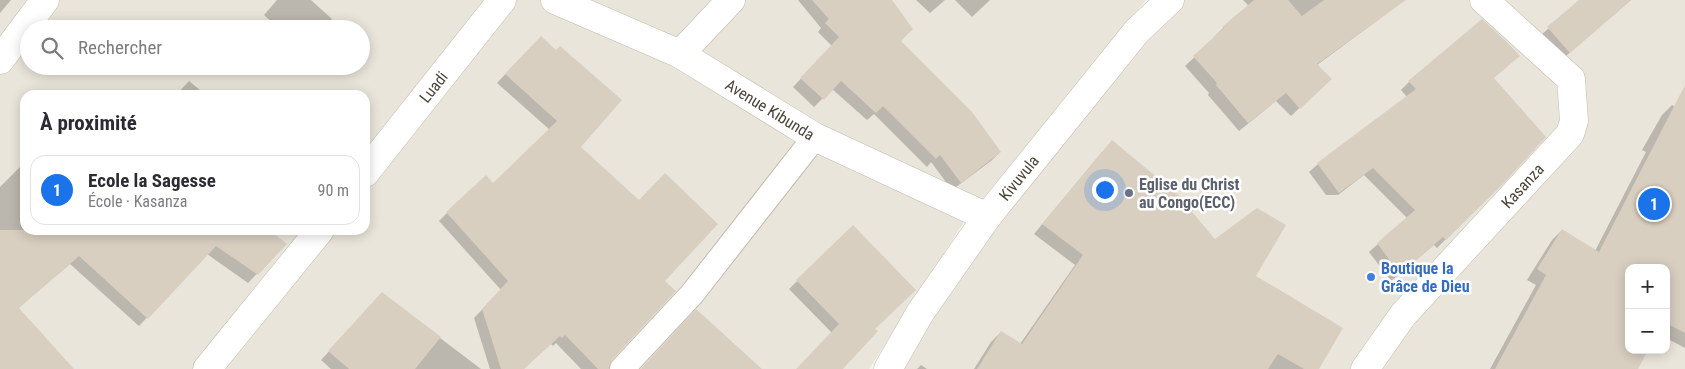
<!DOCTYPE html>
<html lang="fr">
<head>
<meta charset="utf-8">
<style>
	body { margin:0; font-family:"Roboto Condensed",sans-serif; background:#f7f7f7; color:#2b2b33 }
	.controls { position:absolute; right:15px; bottom:15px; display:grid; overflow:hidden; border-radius:10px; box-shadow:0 2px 12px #0003 }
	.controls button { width:45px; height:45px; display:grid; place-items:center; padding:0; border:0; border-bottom:1px solid #e1e1e2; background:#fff; color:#2b2b33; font:25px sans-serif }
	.you { position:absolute; left:1104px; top:189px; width:18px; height:18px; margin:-12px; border:4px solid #fff; border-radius:50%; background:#1a73e8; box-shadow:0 0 0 8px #1a73e833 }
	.badge { display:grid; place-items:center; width:32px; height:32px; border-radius:50%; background:#1a73e8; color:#fff; font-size:16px; font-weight:700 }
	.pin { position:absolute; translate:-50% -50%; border:2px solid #fff; box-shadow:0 1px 5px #0006 }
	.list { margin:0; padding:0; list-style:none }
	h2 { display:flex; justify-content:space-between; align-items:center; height:65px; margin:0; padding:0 20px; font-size:21px }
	h2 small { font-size:16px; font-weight:400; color:#7c7c81 }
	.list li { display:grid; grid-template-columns:32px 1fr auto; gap:15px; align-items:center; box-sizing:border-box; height:70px; margin:0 10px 10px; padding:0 10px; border:1px solid #e1e1e2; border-radius:15px }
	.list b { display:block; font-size:19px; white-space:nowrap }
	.list p { margin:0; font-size:16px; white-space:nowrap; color:#7c7c81 }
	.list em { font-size:16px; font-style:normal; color:#7c7c81 }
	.icon { flex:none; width:28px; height:28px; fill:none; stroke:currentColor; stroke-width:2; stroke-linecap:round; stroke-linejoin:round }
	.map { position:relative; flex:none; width:1685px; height:369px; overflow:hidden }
	.search { position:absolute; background:#fff; box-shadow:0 2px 12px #0003; left:20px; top:20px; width:350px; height:55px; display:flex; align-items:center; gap:12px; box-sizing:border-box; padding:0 18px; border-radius:28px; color:#7c7c81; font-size:19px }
	.panel { position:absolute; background:#fff; box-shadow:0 2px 12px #0003; left:20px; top:90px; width:350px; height:145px; border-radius:15px }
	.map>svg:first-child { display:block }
</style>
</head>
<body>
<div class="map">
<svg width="1685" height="369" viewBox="0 0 1685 369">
	<rect width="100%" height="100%" fill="#f6f3ec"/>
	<g fill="#eae5da" fill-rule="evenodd">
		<path d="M0,0H1146L964,222L869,369H0ZM29,29H361V66H29ZM25,95H365V230H25Z"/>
		<path d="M1170,0H1685V369H888ZM1629,268H1666V350H1629Z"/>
	</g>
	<g fill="#0003">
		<polygon points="0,0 11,0 0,13"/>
		<polygon points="277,0 311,0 332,19 323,29 279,29 264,15"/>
		<polygon points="798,0 890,0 899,41 1000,152 991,161 952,190 931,162 927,167 874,114 867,120 832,89 814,107 793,87 832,46 818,32 821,28"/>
		<polygon points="916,0 945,0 930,13"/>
		<polygon points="955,0 990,0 972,17"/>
		<polygon points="1243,0 1405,0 1317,65 1330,79 1291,116 1276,101 1239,131 1208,95 1209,93 1185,66 1215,38 1214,37 1223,28 1249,6"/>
		<polygon points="1580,0 1631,0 1560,61 1539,37"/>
		<polygon points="532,46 579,147 663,281 611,359 608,369 581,369 556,343 553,346 551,344 522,369 490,369 474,318 501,290 439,221 447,213 493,184 550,130 497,83"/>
		<polygon points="1493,79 1502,183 1437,248 1434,245 1391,281 1369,252 1407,218 1364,175 1338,195 1326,195 1309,172 1318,164 1407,97 1401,90 1409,82"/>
		<polygon points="189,81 206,95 176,95"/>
		<polygon points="1685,97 1685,348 1666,338 1666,268 1629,268 1629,350 1636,369 1490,369 1536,285 1527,280 1552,240 1562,230 1595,251 1646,152 1642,150 1662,115 1672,105 1678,108"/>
		<polygon points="1102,152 1190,212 1215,241 1254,276 1317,369 974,369 991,342 1001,332 1020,344 1075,265 1034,234"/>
		<polygon points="25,162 25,230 268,230 285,245 248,283 207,254 139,326 70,264 18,308 64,369 0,369 0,187"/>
		<polygon points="853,227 873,330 841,369 797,369 832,333 789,289"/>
		<polygon points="382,294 481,369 331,369 321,360"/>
		<polygon points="921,365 927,369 917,369"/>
	</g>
	<g fill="#d8cfc1">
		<polygon points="812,0 892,0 913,29 901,41 972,112 1001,152 961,183 940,155 936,159 883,106 876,113 841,81 824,100 800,78 839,37 825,23 829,19"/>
		<polygon points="1254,0 1288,0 1302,16 1324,0 1406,0 1317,64 1332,79 1300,109 1286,93 1248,123 1216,85 1217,83 1193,56 1224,28 1222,27"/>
		<polygon points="1579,0 1631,0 1570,53 1547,27"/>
		<polygon points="1482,19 1508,43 1520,56 1494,78 1546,137 1503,184 1446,240 1443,237 1400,274 1377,243 1415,210 1373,168 1339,193 1317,163 1416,89 1408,81"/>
		<polygon points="541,36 556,50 560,46 622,100 581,147 639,200 665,173 718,224 665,281 676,291 612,360 609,369 598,369 565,335 562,338 560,336 524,369 501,369 482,309 508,281 446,212 486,175 493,183 557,121 505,74"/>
		<polygon points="1685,85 1685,333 1666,323 1666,268 1629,268 1629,350 1648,350 1638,369 1495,369 1546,275 1537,269 1562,229 1599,252"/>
		<polygon points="1112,140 1195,209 1192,212 1215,239 1257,208 1286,225 1256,276 1343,328 1319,369 1304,369 1278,354 1268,369 977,369 1001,331 1022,344 1083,255 1042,224"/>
		<polygon points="853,225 916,290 875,329 878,331 843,369 796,369 839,324 796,280"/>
		<polygon points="0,230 270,230 287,244 258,275 216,246 148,319 79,256 19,308 74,369 0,369"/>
		<polygon points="382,292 441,337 415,369 349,369 328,351"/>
		<polygon points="696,309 762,369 641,369"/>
	</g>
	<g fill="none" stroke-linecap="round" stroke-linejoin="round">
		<g stroke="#c2bbae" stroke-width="26">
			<polyline id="lane" points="622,369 692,294 815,137"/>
		</g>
		<g stroke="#c2bbae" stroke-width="29">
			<g id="street">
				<path id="s1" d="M555,0L680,54L815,137L987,217"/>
				<polyline points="680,54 731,0"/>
				<polyline points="0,60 45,0"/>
				<path id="s2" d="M365,173L502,0"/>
				<polyline points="207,369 320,230"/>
				<path id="s3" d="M888,369L920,313L987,217L1137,31L1170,0"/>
				<path id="s4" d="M1365,369L1403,315L1570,134L1574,121L1571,79L1484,0"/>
			</g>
		</g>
		<use href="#lane" stroke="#fff" stroke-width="24"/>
		<use href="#street" stroke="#fff" stroke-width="28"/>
	</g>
	<circle fill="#6b7280" stroke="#fff" stroke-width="2" cx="1129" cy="193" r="5"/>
	<circle fill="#3f7fe0" stroke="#fff" stroke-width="2" cx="1371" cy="277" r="5"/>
	<g text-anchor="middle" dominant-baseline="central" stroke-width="5" stroke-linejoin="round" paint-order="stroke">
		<g font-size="16" fill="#4b4439" stroke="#fff">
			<text stroke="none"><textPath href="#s2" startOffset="110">Luadi</textPath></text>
			<text stroke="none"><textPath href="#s1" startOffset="242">Avenue Kibunda</textPath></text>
			<text stroke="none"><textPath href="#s3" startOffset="232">Kivuvula</textPath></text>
			<text stroke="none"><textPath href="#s4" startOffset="242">Kasanza</textPath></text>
		</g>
		<g font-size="16" font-weight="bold" fill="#5b616d" stroke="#fff" text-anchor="start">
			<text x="1139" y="184">Eglise du Christ<tspan x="1139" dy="18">au Congo(ECC)</tspan></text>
		</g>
		<g font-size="16" font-weight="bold" fill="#366cbe" stroke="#fff" text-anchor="start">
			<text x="1381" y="268">Boutique la<tspan x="1381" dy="18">Grâce de Dieu</tspan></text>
		</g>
	</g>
</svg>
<div class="controls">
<button>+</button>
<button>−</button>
</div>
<div class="you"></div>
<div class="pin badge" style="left:1654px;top:204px">1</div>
<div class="search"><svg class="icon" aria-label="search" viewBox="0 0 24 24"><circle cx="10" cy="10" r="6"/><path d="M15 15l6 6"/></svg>Rechercher</div>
<section class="panel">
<h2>À proximité<small></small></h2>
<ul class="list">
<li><span class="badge">1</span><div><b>Ecole la Sagesse</b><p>École · Kasanza</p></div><em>90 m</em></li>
</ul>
</section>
</div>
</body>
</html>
